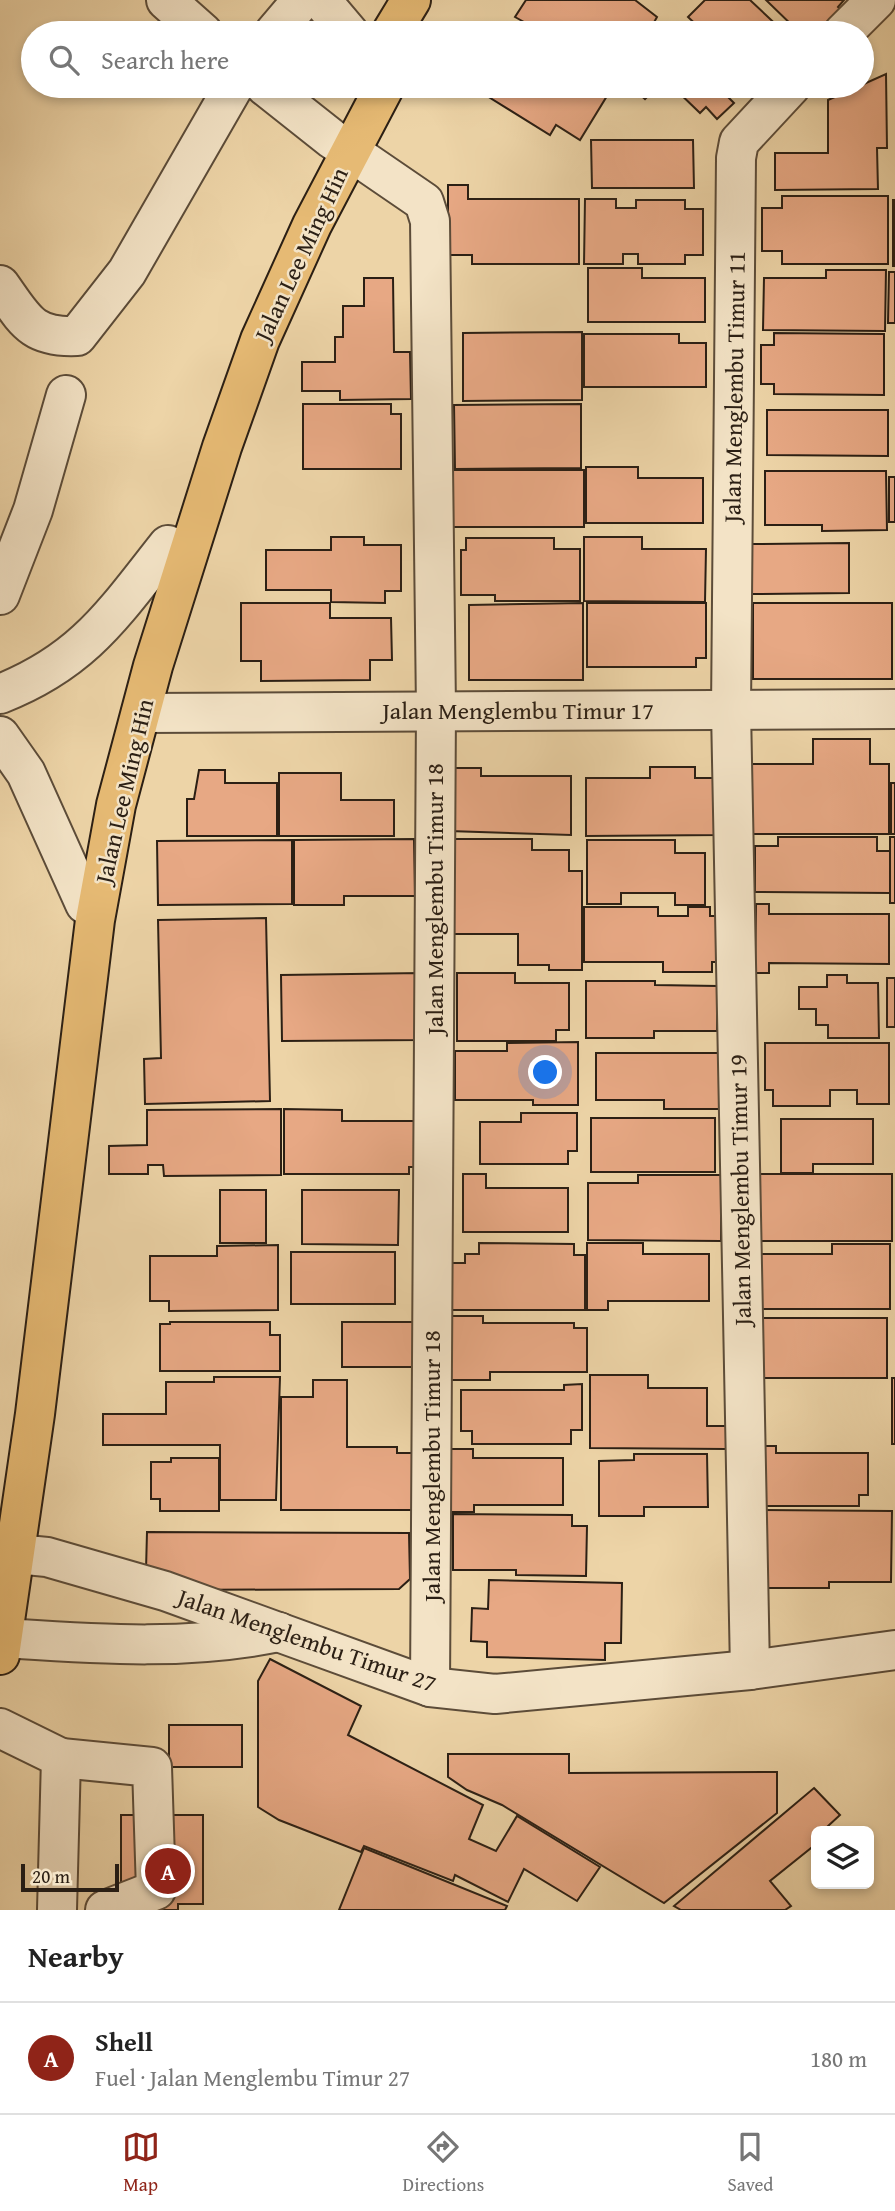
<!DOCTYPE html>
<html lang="en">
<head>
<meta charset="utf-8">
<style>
	body { margin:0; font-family:"Gentium Book Plus",serif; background:#f2f2f2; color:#222 }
	.controls { position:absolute; right:21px; bottom:21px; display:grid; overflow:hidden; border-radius:10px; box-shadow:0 4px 10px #0003 }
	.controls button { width:63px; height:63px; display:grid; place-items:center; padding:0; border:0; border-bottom:2px solid #e0e0e0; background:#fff; color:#222; font:35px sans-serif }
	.scale { position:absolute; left:21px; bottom:18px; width:98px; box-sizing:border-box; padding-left:7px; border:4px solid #2b1f14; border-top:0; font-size:19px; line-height:24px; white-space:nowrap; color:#2b1f14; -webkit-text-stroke:5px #f3e3c6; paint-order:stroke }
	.you { position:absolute; left:546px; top:1073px; width:24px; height:24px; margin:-18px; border:5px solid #fff; border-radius:50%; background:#1a73e8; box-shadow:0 0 0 10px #1a73e833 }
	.badge { display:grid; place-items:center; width:46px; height:46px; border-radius:50%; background:#8f2418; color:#fff; font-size:23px; font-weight:700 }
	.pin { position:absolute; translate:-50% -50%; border:4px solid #fff; box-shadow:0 2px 7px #0006 }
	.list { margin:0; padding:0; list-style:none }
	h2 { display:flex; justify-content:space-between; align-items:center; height:91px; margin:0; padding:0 28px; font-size:30px }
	h2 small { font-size:23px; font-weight:400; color:#767676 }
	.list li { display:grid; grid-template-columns:46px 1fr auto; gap:21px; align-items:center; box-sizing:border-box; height:112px; padding:0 28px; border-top:2px solid #e0e0e0 }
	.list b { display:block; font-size:26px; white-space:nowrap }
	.list p { margin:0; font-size:23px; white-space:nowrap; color:#767676 }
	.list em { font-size:23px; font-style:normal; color:#767676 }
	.icon { flex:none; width:38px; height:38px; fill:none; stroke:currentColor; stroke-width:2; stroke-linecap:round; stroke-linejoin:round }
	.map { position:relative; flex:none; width:895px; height:1910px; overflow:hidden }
	.search { position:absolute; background:#fff; box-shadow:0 4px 10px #0003; left:21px; right:21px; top:21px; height:77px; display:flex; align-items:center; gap:18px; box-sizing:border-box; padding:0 24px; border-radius:38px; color:#767676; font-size:26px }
	.sheet { height:203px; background:#fff }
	nav { display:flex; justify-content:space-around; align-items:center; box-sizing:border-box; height:98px; border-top:2px solid #e0e0e0; background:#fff; font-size:19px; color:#767676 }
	nav a { display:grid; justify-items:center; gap:4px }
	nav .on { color:#8f2418 }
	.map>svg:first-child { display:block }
</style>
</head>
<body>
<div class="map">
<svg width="895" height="1910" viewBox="0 0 895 1910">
	<rect width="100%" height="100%" fill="#edd4a7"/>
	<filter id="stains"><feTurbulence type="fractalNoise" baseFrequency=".00286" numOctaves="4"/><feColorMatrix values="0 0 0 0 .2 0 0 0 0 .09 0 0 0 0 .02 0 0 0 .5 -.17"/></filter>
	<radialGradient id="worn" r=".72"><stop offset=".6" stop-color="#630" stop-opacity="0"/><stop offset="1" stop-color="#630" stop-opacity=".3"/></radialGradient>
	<g fill="#e7a884" stroke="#2b1f14" stroke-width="2">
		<polygon points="526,0 635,0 657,17 648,33 528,33 520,28 524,22 515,17"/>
		<polygon points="705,0 750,0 785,33 705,33 688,17"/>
		<polygon points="766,0 844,0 838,7 846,15 829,33 800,33"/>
		<polygon points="886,74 887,148 877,148 878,189 775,190 775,153 828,153 828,100"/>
		<polygon points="482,86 601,86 610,91 580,140 556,125 550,135 479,91"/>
		<polygon points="640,86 658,86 645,99 635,90"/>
		<polygon points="672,86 725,86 722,91 734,103 717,119 706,107 700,113"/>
		<polygon points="591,140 693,140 694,188 592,188"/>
		<polygon points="448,185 468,185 468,199 579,199 579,264 472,264 472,255 448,255"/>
		<polygon points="782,196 888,196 888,264 782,264 782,251 762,251 762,208 782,208"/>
		<polygon points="585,199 616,199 616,208 636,208 636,200 685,200 685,209 703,209 703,255 685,255 685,264 638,264 638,254 623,254 623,264 584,264"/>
		<rect x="893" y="200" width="2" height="66"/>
		<polygon points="588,268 642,268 642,278 705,278 705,322 588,322"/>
		<polygon points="826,270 886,270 885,331 763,330 764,278 826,278"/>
		<polygon points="889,272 895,272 895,323 888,323"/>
		<polygon points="364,278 393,278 394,352 410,352 411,399 340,400 340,391 302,391 302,362 335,362 335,337 343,337 343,306 364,306"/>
		<polygon points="582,332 582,400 463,401 463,333"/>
		<polygon points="774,333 884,334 884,395 774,394 774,384 761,384 761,345 774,345"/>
		<polygon points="584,334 679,334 679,343 706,343 706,387 584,387"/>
		<polygon points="303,404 391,404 391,414 401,414 401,469 303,469"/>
		<polygon points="581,404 581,468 455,469 454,405"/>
		<polygon points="767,410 888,410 888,456 767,455"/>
		<polygon points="586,467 638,467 638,478 703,478 703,523 586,523"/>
		<rect x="449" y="470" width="135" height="57"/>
		<polygon points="765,471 886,471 887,530 822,531 822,525 765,525"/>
		<rect x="889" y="477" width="6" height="45"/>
		<polygon points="331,537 364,537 364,545 401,545 401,591 385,591 385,603 331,602 331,590 266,590 266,550 331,550"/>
		<polygon points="584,537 642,537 642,549 706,549 705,602 584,601"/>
		<polygon points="466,538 554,538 554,549 580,549 580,601 495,601 495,595 461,595 461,550 466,550"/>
		<polygon points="849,543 849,593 752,594 752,544"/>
		<polygon points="241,603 330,603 330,618 391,618 392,660 370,660 370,680 261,681 261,661 241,661"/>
		<polygon points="583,603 583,680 469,680 469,605"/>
		<polygon points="587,603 706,603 706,658 696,658 696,667 587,667"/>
		<rect x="753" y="603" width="139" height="76"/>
		<polygon points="813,739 870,739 870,764 889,764 889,834 751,834 751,764 813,764"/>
		<polygon points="650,767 695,767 695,778 720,778 721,835 586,836 586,778 650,778"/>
		<polygon points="449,768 481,768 481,776 571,776 571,835 449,831"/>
		<polygon points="199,770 225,770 225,783 277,783 277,836 187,836 187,799 194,799"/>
		<polygon points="279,773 341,773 341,800 394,800 394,836 279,836"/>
		<rect x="891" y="783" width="4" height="51"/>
		<polygon points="778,837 877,837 877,851 890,851 890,893 755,892 755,846 778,846"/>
		<rect x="890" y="837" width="5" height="66"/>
		<polygon points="414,839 415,896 344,896 344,905 294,905 294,840"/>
		<polygon points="448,839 532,839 532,850 569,850 569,871 582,871 582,970 549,970 549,965 518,965 518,934 448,934"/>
		<polygon points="292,840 292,904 158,905 157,841"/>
		<polygon points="587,840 675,840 675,853 705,853 705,905 675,905 675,893 621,893 621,904 587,904"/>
		<polygon points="756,904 769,904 769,914 889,914 889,964 769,963 769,973 755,973"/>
		<polygon points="584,907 658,907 658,916 688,916 688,907 710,907 710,916 723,916 723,962 712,962 712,972 663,972 663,962 584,962"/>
		<polygon points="266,918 270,1101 145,1104 144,1059 161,1058 158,920"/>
		<polygon points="421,973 422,1040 282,1041 281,975"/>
		<polygon points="457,973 515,973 515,983 569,983 569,1030 556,1030 556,1041 457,1041"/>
		<polygon points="827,975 847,975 847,983 878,983 879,1038 828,1038 828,1025 816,1025 816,1009 799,1009 799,987 827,987"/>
		<rect x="887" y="978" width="8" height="49"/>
		<polygon points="586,981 655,981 655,985 717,986 717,1031 654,1031 654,1038 586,1038"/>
		<polygon points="578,1042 578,1105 533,1105 533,1100 455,1100 455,1051 507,1051 507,1043"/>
		<polygon points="765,1043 889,1043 889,1104 857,1104 857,1090 830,1090 830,1106 773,1106 773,1090 765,1090"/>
		<polygon points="596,1053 722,1053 722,1109 664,1109 664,1100 596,1100"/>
		<polygon points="281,1109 281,1175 164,1176 163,1165 148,1165 148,1174 109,1174 109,1146 147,1145 147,1110"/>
		<polygon points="284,1109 342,1110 342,1121 418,1121 418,1167 409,1167 409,1174 284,1174"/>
		<polygon points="521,1113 577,1113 577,1151 568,1151 568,1164 480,1164 480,1122 521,1122"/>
		<rect x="591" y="1118" width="124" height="54"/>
		<polygon points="781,1119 873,1119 873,1164 813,1164 813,1173 781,1173"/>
		<polygon points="463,1174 486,1174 486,1188 568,1188 568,1232 463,1232"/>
		<rect x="755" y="1174" width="137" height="67"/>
		<polygon points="638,1175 721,1175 721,1241 588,1240 588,1183 638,1183"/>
		<rect x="220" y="1190" width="46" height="53"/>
		<polygon points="302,1190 399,1190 398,1245 302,1244"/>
		<polygon points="479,1243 574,1244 574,1255 585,1255 585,1310 451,1310 451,1263 465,1263 465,1254 479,1254"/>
		<polygon points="587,1243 643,1243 643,1254 709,1254 709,1301 608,1301 608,1310 587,1310"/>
		<polygon points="832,1244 890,1244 890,1309 755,1309 755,1254 832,1254"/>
		<polygon points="278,1245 278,1310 169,1311 169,1301 150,1301 150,1256 217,1256 217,1246"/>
		<rect x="291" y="1252" width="104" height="52"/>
		<polygon points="447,1316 483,1316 483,1323 574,1323 574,1328 587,1328 587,1372 490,1372 490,1380 447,1380"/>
		<rect x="757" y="1318" width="130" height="60"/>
		<polygon points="170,1322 270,1322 270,1335 280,1335 280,1371 160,1371 160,1324 170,1324"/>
		<rect x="342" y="1322" width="77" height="45"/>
		<polygon points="590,1375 648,1375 648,1388 707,1388 707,1426 726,1426 726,1449 590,1448"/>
		<polygon points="214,1377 280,1377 276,1500 220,1500 220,1445 103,1445 103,1414 166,1414 166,1382 214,1382"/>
		<rect x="892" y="1378" width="3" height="66"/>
		<polygon points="313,1380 347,1380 347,1447 397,1447 397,1453 419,1453 419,1510 281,1510 281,1397 313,1397"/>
		<polygon points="582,1384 582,1430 571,1430 571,1444 472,1444 472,1431 461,1431 461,1390 564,1390 564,1385"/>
		<polygon points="758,1446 776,1446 776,1453 868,1453 868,1495 859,1495 859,1506 758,1506"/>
		<polygon points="451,1449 473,1449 473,1458 563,1458 563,1505 474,1505 474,1512 451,1512"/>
		<polygon points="634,1454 707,1454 708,1507 644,1507 644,1516 599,1516 599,1461 634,1460"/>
		<polygon points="171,1458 219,1458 219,1511 160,1511 160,1499 151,1499 151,1462 171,1462"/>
		<polygon points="757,1510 892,1511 891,1582 829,1582 829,1588 756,1588"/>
		<polygon points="453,1514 572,1515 572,1526 587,1526 586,1576 516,1575 516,1570 453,1570"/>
		<polygon points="147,1532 409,1533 410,1579 399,1589 169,1590 146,1570"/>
		<polygon points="489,1580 622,1583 621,1643 605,1643 605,1660 487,1657 487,1642 471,1641 472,1608 488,1609"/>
		<polygon points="270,1659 361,1706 348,1735 483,1805 469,1839 496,1851 517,1816 600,1867 577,1901 524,1869 508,1902 455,1875 453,1881 364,1846 361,1852 279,1820 258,1807 258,1681"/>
		<rect x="169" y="1725" width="73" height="42"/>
		<polygon points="448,1754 569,1754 569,1773 777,1772 777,1813 664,1903 502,1805 467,1790 448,1777"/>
		<polygon points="814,1788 840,1815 827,1827 832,1831 816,1831 816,1844 770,1881 791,1906 785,1910 681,1910 674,1906"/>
		<polygon points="121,1815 203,1815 203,1904 178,1904 178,1910 141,1910 121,1904"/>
		<polygon points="364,1848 507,1906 505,1910 339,1910"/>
	</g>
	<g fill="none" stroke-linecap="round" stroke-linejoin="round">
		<g stroke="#5c4c39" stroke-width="42">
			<g id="minor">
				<polyline points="166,0 203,33"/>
				<polyline points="321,0 349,33"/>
				<polyline points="274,33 302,0"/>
				<polyline points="843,33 876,0"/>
				<polyline points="265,86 332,139 424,202 430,221 436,709 430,1687"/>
				<path d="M0,285C25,320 31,338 77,336L127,272L234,86"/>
				<polyline points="0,595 33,510 66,395"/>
				<path d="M0,694C84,661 114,613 168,545"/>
				<polyline points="141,713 895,709"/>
				<polyline points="0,736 26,773 85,904"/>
				<polyline points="16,1554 47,1557 165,1591 430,1687 495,1694 750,1670 895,1650"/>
				<path d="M3,1638C96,1644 186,1651 279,1632"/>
				<polyline points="750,1670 731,710 736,158 739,142 791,86"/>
				<polyline points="0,1728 61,1758 57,1910"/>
				<polyline points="61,1758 152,1767 156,1890 105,1910"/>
			</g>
		</g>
		<g stroke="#2b1f14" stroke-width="42">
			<g id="major">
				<polyline points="391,33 411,0"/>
				<polyline points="0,1655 35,1414 95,920 116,805 153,666 222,447 260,340 312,225 385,86"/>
			</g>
		</g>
		<use href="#minor" stroke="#f3e3c6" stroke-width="38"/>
		<use href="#major" stroke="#e6ba74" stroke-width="38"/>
	</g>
	<g text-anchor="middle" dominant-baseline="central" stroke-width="5" stroke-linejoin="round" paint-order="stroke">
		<g font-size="24" fill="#2b1f14" stroke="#f3e3c6">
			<text transform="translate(301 254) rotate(-65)">Jalan Lee Ming Hin</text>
			<text transform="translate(734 387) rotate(-89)">Jalan Menglembu Timur 11</text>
			<text x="518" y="710">Jalan Menglembu Timur 17</text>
			<text transform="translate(124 791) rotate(-77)">Jalan Lee Ming Hin</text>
			<text transform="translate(434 899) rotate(-90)">Jalan Menglembu Timur 18</text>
			<text transform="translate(740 1190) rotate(-91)">Jalan Menglembu Timur 19</text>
			<text transform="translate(431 1466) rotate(-90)">Jalan Menglembu Timur 18</text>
			<text transform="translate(307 1640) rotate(19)">Jalan Menglembu Timur 27</text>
		</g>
	</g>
	<rect width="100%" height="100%" filter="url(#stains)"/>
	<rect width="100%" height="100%" fill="url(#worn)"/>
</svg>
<div class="controls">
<button><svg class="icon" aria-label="layers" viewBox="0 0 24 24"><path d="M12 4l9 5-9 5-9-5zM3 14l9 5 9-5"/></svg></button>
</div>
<div class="scale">20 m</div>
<div class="you"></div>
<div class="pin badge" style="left:168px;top:1871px">A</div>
<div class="search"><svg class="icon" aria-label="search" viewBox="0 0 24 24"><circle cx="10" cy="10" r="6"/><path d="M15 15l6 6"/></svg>Search here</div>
</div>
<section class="sheet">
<h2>Nearby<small></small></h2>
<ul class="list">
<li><span class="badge">A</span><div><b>Shell</b><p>Fuel · Jalan Menglembu Timur 27</p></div><em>180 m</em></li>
</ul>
</section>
<nav>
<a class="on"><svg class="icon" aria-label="map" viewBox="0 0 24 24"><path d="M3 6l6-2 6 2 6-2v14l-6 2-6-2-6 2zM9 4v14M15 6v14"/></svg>Map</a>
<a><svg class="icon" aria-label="directions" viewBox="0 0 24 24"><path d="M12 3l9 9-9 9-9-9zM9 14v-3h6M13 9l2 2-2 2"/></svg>Directions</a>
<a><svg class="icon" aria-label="saved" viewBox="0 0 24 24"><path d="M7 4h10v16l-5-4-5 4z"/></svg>Saved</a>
</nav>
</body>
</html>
